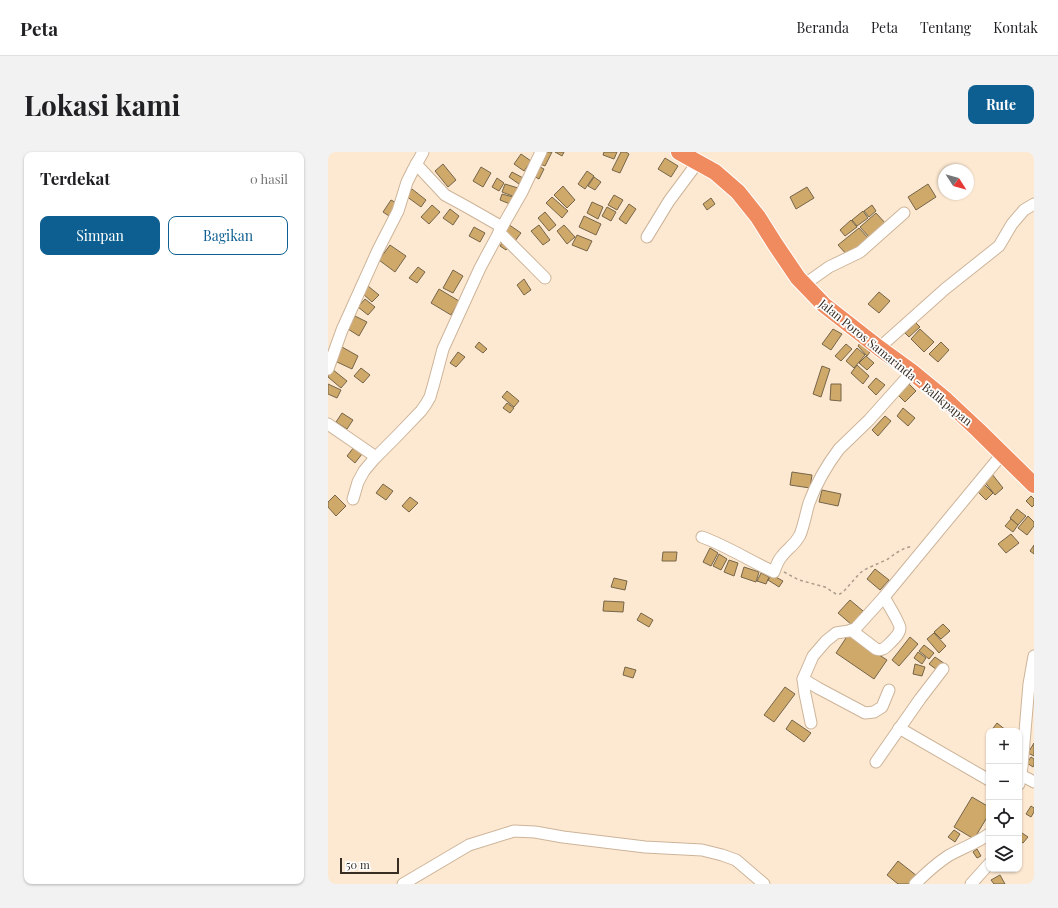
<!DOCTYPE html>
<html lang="id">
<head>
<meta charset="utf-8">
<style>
	body { margin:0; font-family:"Playfair Display",serif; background:#f2f2f2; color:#202124 }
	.controls { position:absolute; right:12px; bottom:12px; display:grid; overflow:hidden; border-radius:8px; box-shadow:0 1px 3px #0004 }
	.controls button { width:36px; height:36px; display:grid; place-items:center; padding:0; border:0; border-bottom:1px solid #e0e0e0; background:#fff; color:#202124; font:20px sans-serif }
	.compass { position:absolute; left:610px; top:12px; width:36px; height:36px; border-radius:50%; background:#fff; box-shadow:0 1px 3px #0004; rotate:126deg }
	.scale { position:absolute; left:12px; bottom:10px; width:59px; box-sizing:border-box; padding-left:4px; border:2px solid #372d23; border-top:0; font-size:11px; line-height:14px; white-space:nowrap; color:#372d23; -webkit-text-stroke:3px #fff; paint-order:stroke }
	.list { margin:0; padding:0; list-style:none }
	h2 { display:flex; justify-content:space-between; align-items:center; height:52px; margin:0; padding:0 16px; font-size:17px }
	h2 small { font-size:13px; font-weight:400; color:#757577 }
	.actions { display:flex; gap:8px; padding:12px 16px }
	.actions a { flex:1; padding:9px 0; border:1px solid #0d5f91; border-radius:8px; text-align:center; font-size:14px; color:#0d5f91 }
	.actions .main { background:#0d5f91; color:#fff }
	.icon { flex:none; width:22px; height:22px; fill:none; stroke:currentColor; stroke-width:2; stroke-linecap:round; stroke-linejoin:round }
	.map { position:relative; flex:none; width:706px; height:732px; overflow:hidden; border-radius:8px }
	header { display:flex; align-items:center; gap:24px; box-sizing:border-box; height:56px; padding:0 20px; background:#fff; border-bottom:1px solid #e0e0e0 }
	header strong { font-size:19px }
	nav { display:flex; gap:22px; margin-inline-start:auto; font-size:14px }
	.intro { display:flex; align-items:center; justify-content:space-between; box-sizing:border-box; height:96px; padding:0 24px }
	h1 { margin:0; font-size:28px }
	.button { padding:10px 18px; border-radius:8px; background:#0d5f91; color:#fff; font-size:14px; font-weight:700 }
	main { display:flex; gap:24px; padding:0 24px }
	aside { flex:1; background:#fff; border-radius:8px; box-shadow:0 1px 3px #0004 }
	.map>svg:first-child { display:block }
</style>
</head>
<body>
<header>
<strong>Peta</strong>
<nav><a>Beranda</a><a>Peta</a><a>Tentang</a><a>Kontak</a></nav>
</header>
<div class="intro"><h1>Lokasi kami</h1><a class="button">Rute</a></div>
<main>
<aside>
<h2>Terdekat<small>0 hasil</small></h2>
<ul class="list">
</ul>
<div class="actions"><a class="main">Simpan</a><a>Bagikan</a></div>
</aside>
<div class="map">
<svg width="706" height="732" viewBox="0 0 706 732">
	<rect width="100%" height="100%" fill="#fde9d2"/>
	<g fill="#cea969" stroke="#766549">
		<polygon points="215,0 224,0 217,14 210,11"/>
		<polygon points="227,0 236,0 234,4"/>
		<polygon points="276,0 289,0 286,7 275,3"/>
		<polygon points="293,0 298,0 301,2 292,21 284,18"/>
		<polygon points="193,2 203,9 196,19 186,12"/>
		<polygon points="337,6 350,14 343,25 330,17"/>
		<polygon points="115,12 128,28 120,35 107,19"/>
		<polygon points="208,13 216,17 211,27 204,23"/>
		<polygon points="153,15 163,21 155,35 145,29"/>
		<polygon points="259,19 266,24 257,37 250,32"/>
		<polygon points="184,20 195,26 191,32 181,25"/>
		<polygon points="266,25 273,30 267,38 260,34"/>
		<polygon points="169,26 176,31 171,39 164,35"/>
		<polygon points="177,32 190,36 187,45 174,40"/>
		<polygon points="600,32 608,45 588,58 580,45"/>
		<polygon points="235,34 247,48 239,56 226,43"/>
		<polygon points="479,35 486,46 468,57 462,45"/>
		<polygon points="84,37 98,48 93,55 78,44"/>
		<polygon points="174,42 185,45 182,52 172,48"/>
		<polygon points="286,43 295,48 289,58 280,53"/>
		<polygon points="224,45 240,59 234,66 218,51"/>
		<polygon points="383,46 387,52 379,58 375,52"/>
		<polygon points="63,48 72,53 64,66 55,60"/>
		<polygon points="264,50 275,55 270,67 259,61"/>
		<polygon points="301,52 308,57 298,72 291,67"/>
		<polygon points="104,53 112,60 101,72 93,65"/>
		<polygon points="544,53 548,59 541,65 536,59"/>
		<polygon points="279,55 288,60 283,69 274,64"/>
		<polygon points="122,57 131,64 125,73 115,66"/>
		<polygon points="535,59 540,66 529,74 524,68"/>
		<polygon points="217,60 228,73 221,79 210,66"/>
		<polygon points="548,61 558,72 542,86 532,75"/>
		<polygon points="256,64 273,72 268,83 251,75"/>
		<polygon points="523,68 529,75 517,84 512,78"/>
		<polygon points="180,72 193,81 187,89 174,80"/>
		<polygon points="211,73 222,88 215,93 203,79"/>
		<polygon points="236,73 247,85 239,92 229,79"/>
		<polygon points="146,75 157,81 152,90 141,84"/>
		<polygon points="531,76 541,87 520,104 510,93"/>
		<polygon points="249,83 264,89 259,99 244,93"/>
		<polygon points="176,88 182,92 178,98 172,94"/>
		<polygon points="62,93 78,104 67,120 51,108"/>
		<polygon points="90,115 97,120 89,131 81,126"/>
		<polygon points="125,118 135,124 125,141 115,136"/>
		<polygon points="196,127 203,138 196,143 189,133"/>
		<polygon points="40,134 51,143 44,150 34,141"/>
		<polygon points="111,137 131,149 123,163 103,151"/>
		<polygon points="551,140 562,149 551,161 540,152"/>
		<polygon points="37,147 47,155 40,163 30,155"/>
		<polygon points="27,164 39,170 31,184 20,177"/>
		<polygon points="588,171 592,175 581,185 577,181"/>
		<polygon points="505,177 514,182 503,198 494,192"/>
		<polygon points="592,177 606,190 596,200 583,187"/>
		<polygon points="151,190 159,197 155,201 147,195"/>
		<polygon points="613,190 621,198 610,210 601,202"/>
		<polygon points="532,191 542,200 539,204 530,194"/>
		<polygon points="518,192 524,197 513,209 507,204"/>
		<polygon points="14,195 30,204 24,217 7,209"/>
		<polygon points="529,196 537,203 526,216 518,209"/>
		<polygon points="130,200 137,205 128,215 122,211"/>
		<polygon points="538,204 546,211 539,218 531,211"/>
		<polygon points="529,213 541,224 535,232 523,221"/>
		<polygon points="494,214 502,217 493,245 485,242"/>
		<polygon points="33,216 42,223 35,231 26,224"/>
		<polygon points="4,217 19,229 13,236 0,225 0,222"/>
		<polygon points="548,226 557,233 548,243 540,235"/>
		<polygon points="0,232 13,238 9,246 0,242"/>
		<polygon points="503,232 513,232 513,249 502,248"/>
		<polygon points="581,232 588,239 577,250 570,243"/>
		<polygon points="179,239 191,249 186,255 174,245"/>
		<polygon points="179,251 186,256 182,261 175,256"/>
		<polygon points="575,256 587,266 580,274 569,264"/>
		<polygon points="14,261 25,268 19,277 8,270"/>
		<polygon points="557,264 563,269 550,284 544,278"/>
		<polygon points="26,295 34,302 27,311 19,304"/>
		<polygon points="464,320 484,323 482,336 462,333"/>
		<polygon points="664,322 675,336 667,343 656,329"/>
		<polygon points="655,331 665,341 658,348 648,338"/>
		<polygon points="55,332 65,339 58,348 48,341"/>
		<polygon points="494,338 513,342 510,354 491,350"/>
		<polygon points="7,343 18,354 8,364 0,355 0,350"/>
		<polygon points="703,344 706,347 706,353 704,355 698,349"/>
		<polygon points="82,345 90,351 81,360 74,354"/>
		<polygon points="689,357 698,364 690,373 682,366"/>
		<polygon points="700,364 706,370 706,374 699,383 690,376"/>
		<polygon points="683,367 690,373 685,380 677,374"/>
		<polygon points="683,382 691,391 678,401 670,392"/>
		<polygon points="706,393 706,402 702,399"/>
		<polygon points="382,396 390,401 383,414 375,410"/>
		<polygon points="335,400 349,400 348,409 334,409"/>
		<polygon points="391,402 399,407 393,418 385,414"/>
		<polygon points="401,408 410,411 406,424 396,420"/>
		<polygon points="416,415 431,420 428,430 413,425"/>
		<polygon points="547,417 561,428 552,438 539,427"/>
		<polygon points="433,421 441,425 438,432 429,429"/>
		<polygon points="444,423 455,429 451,435 440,428"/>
		<polygon points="286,426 299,429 297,438 283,435"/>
		<polygon points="522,448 535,459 524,473 510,461"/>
		<polygon points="276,449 296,450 295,460 275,459"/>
		<polygon points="313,461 325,468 321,475 309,468"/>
		<polygon points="615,472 622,479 613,487 606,480"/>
		<polygon points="606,481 618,494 611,501 599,487"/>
		<polygon points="520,483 559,508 546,527 508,501"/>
		<polygon points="582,485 590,492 571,514 564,508"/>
		<polygon points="596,493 606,501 601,507 591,499"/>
		<polygon points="590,500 598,506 594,512 586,506"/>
		<polygon points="607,505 617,512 612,520 601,512"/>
		<polygon points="587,512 597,515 594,524 585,522"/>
		<polygon points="297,515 308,518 305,526 295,523"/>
		<polygon points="457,535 467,542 446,570 436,563"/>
		<polygon points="464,568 483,581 476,590 458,577"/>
		<polygon points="669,571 679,579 663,579"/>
		<polygon points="706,591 706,604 700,601"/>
		<polygon points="703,605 706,607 706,613 705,615 699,611"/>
		<polygon points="644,645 661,655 661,662 646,687 626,675"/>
		<polygon points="703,654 706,656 706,660 703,665 698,662"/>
		<polygon points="626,678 632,682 627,690 620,685"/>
		<polygon points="691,679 700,685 695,691 691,688"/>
		<polygon points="649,697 653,704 649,706 645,700"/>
		<polygon points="570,709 589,724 582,732 570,732 559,723"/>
		<polygon points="672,723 677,732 666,732 663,728"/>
	</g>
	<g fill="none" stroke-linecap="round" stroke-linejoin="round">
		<g stroke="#cdb499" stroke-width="13">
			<g id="minor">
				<polyline points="88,12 117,43 139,55 174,75"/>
				<polyline points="171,80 217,126"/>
				<polyline points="319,85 341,49 370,10"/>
				<polyline points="477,132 501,115 532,100 576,61"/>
				<polyline points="551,196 617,137 671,94 684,72 696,58 706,52"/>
				<polyline points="0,217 14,178 50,98 70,59 79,30 85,18 95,0"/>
				<polyline points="0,272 48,305"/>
				<polyline points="25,347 30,330 36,319 46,307 68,285 93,259 98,252 102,245 106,231 115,197 152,116 174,75 194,40 213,0"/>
				<path d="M374,385C399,394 422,409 446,420C448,414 450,408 454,404C460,396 466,394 472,383C476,373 478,361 481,351C488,332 499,313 511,297L541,268L584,220"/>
				<path d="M523,478L548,497C554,499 557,496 561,492C565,488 572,482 572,476C572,471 559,451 556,445"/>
				<polyline points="475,527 490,536 537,561 546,560 554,555 561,538"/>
				<polyline points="483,571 477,542 475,527 485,504 498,489 508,481 521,479 527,477 556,445 675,301"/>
				<polyline points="571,576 661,628"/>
				<polyline points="548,610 592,547 615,517"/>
				<polyline points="693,623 706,630"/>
				<polyline points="691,632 694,615 701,532 706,504"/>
				<polyline points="75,732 141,693 186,679 207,680 235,685 317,695 374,698 394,703 408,708 436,732"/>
				<path d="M587,732C597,722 608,712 620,704C634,696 649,691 661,682"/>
				<polyline points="643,732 661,712"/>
			</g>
		</g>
		<g stroke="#fff" stroke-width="18">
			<polyline id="highway" points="351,0 387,20 410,40 430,65 447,92 470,126 496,153 551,196 584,220 618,248 650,278 706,333"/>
		</g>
		<polyline stroke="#ac9c8b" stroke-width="1.5" stroke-dasharray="3 3" stroke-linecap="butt" points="456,420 471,428 497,435 508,442 512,442 516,439 532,421 538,417 560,407 568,401 577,396 585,394"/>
		<use href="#minor" stroke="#fff" stroke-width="11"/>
		<use href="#highway" stroke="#f08b5f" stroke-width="16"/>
	</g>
	<g text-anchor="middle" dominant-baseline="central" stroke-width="3.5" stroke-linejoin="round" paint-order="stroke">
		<g font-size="12" fill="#372d23" stroke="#fff">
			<text transform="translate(568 210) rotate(39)">Jalan Poros Samarinda - Balikpapan</text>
		</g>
	</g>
</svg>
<div class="controls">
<button>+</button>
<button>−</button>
<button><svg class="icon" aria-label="locate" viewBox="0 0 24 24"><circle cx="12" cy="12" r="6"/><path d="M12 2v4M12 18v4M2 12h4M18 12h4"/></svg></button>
<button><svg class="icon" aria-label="layers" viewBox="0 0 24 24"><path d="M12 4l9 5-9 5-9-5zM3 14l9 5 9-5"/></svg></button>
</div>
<svg class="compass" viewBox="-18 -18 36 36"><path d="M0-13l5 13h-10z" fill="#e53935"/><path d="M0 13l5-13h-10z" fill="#757577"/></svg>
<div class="scale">50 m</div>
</div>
</main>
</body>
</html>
